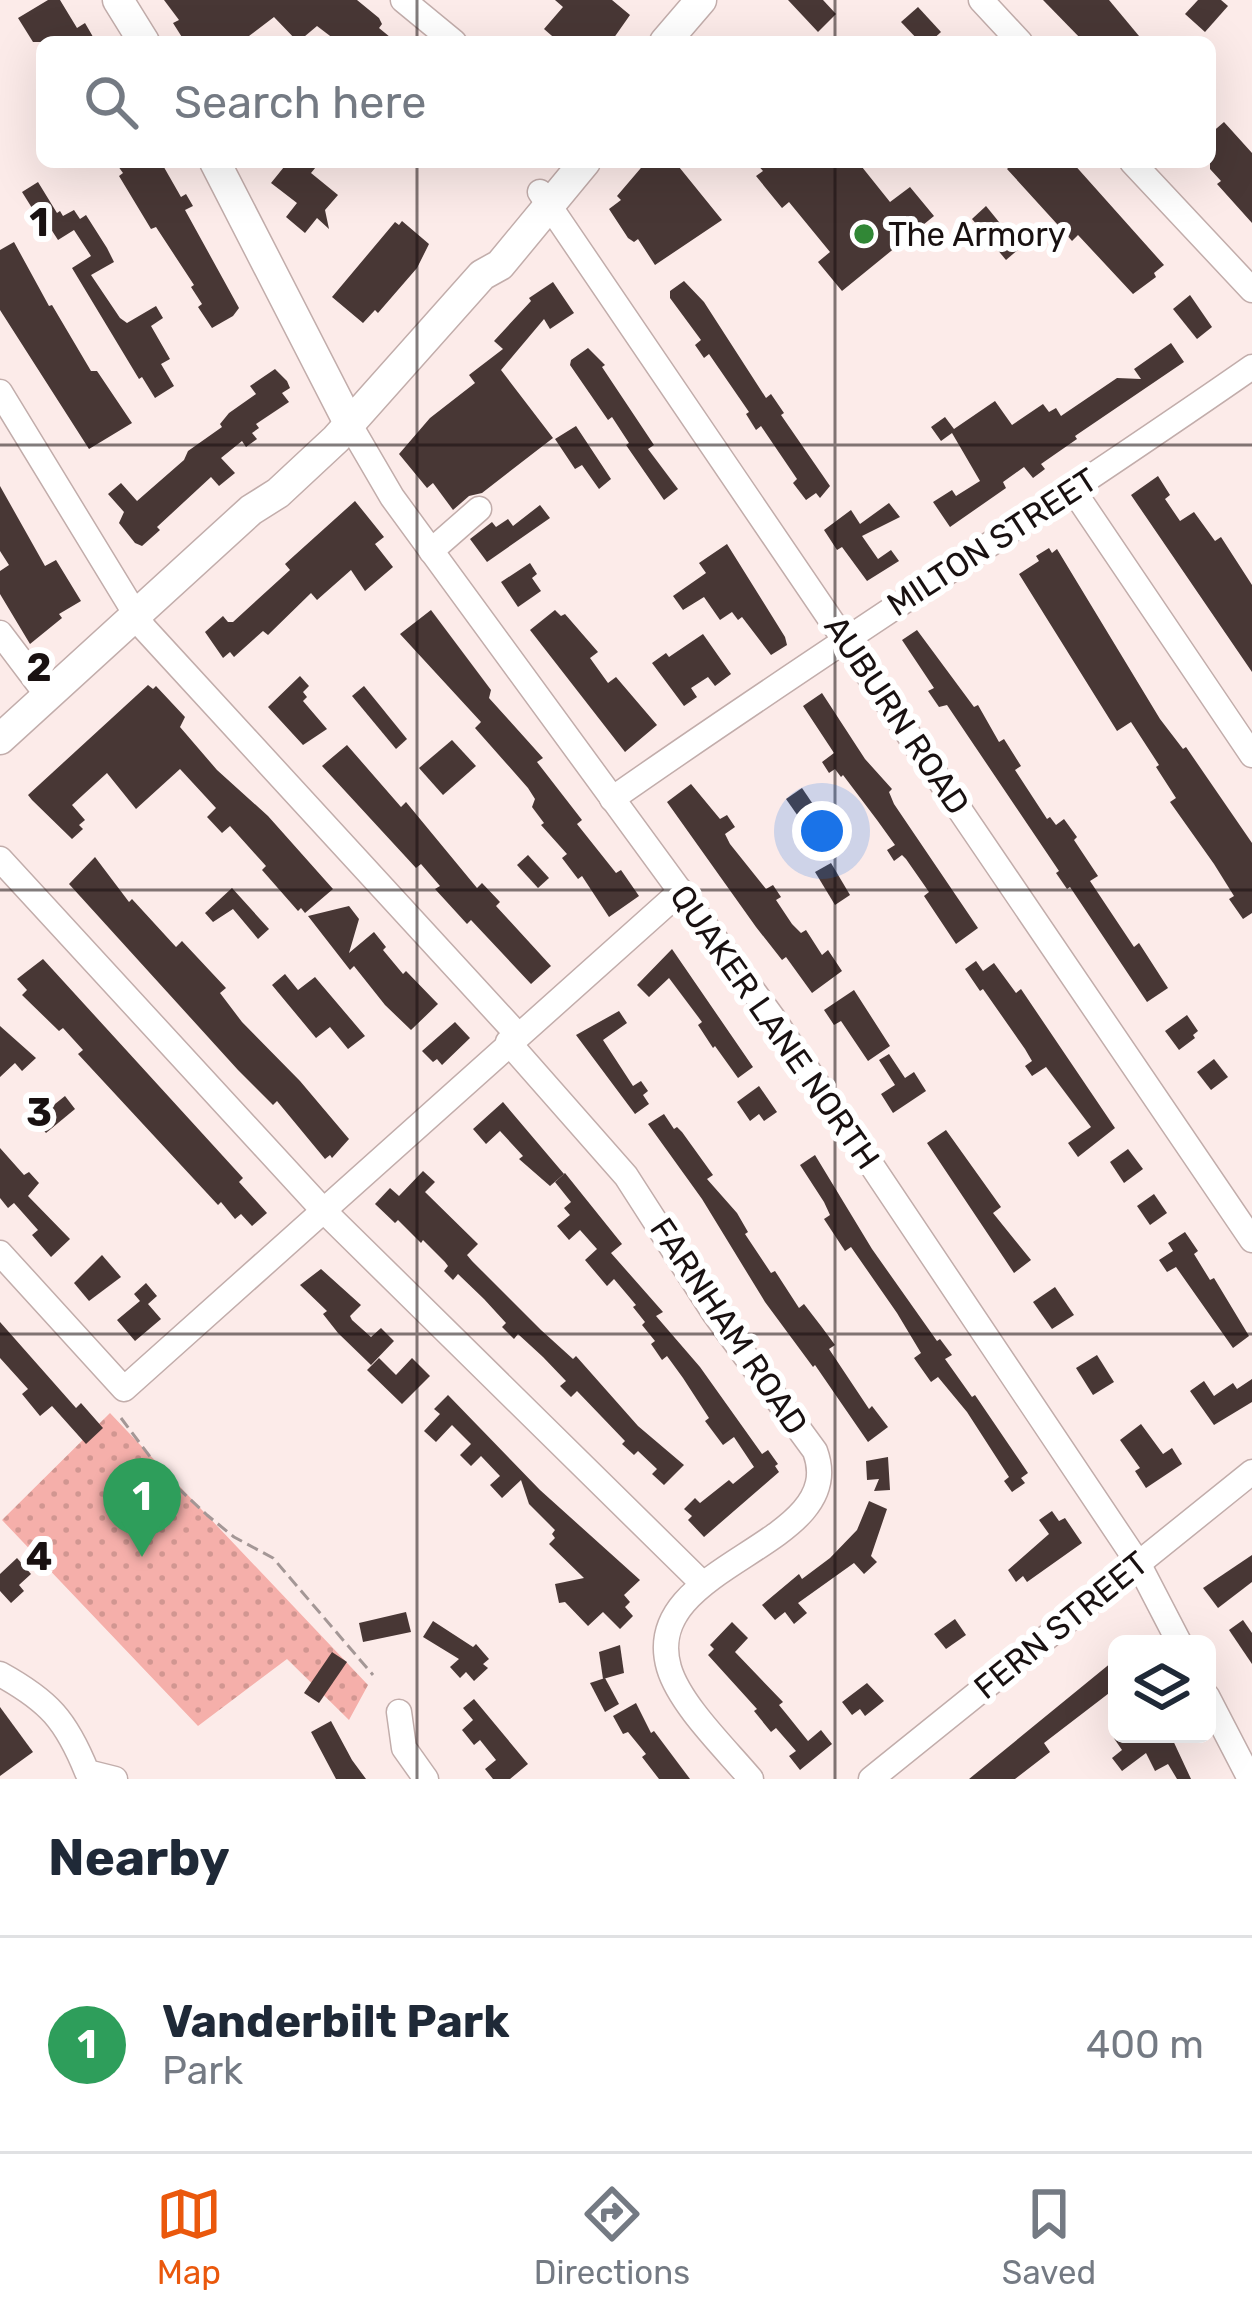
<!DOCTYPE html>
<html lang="en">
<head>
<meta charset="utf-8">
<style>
	body { margin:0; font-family:Rubik,sans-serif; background:#f6f6f7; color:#1f2937 }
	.controls { position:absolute; right:36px; bottom:36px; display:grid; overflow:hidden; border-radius:18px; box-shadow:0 12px 48px #0002 }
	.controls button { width:108px; height:108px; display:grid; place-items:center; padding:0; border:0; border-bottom:3px solid #e0e1e3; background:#fff; color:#1f2937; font:60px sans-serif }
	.you { position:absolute; left:822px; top:831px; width:42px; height:42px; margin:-30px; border:9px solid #fff; border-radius:50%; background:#1a73e8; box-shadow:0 0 0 18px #1a73e833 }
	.badge { display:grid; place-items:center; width:78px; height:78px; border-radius:50%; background:#ea580c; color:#fff; font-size:39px; font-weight:700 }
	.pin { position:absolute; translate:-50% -99px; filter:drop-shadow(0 3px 6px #0008) }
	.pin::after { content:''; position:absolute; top:63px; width:42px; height:36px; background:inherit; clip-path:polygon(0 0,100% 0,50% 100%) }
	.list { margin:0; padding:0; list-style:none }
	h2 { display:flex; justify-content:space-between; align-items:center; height:156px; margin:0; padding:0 48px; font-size:51px }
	h2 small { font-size:39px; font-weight:400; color:#747a83 }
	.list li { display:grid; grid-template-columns:78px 1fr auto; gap:36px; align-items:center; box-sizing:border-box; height:216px; padding:0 48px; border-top:3px solid #e0e1e3 }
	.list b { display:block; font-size:45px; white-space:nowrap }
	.list p { margin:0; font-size:39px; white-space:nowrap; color:#747a83 }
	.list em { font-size:39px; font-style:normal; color:#747a83 }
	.icon { flex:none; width:66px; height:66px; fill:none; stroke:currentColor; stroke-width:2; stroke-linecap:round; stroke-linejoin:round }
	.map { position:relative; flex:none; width:1252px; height:1779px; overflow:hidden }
	.search { position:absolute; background:#fff; box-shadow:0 12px 48px #0002; left:36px; right:36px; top:36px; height:132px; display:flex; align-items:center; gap:30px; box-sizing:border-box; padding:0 42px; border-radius:18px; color:#747a83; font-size:45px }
	.sheet { height:372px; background:#fff }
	nav { display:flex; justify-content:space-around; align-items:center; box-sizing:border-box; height:168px; border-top:3px solid #e0e1e3; background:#fff; font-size:33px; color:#747a83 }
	nav a { display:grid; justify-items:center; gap:6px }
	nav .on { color:#ea580c }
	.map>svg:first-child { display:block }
</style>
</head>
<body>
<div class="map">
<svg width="1252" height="1779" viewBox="0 0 1252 1779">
	<defs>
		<pattern id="grass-dots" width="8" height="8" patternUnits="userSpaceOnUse" patternTransform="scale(3)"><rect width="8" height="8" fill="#f5afaa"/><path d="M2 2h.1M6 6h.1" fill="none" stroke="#d19691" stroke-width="1.8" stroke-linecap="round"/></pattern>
	</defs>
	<rect width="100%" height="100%" fill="#fcebe9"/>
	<polygon fill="url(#grass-dots)" points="110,1413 368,1685 349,1720 287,1659 198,1726 2,1520"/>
	<g fill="#483735">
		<polygon points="48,0 60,0 77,28 85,23 96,42 33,42 18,18"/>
		<polygon points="164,0 357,0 379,18 382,24 379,28 396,42 338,42 317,26 298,42 274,17 241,42 185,42 173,23 179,20"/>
		<polygon points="555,0 612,0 630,15 611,42 559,42 544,29 563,7"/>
		<polygon points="788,0 823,0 836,14 818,32"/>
		<polygon points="1043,0 1109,0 1144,42 1084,42"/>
		<polygon points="1198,0 1221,0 1228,6 1205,32 1185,14"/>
		<polygon points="918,7 941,32 930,42 920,42 901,22"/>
		<polygon points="1224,122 1252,153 1252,223 1217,184 1221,181 1210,169 1210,134"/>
		<polygon points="115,162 161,162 181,197 186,194 193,206 185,210 239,308 233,316 212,328 198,307 202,304 191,287 194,285 156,227 151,229 119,176 123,173"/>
		<polygon points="288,162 320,162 311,173 338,195 325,210 329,229 317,218 305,233 286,217 297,203 271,183"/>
		<polygon points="646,162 675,162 722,220 655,265 638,239 634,242 628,238 609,209 621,200 617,196"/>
		<polygon points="755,162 858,162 890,202 910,187 934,216 842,291 818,262 830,252 789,202 782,208 756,176 763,171"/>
		<polygon points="1014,162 1072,162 1164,265 1154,273 1156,277 1133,294 1078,235 1072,241 1057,224 1007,169"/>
		<polygon points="38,182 57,213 60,211 63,216 74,210 80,219 86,215 107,248 114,262 91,275 120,318 127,323 156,306 163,318 151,326 170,359 161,364 174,386 155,398 142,377 139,379 72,268 91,256 74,230 58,240 36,206 32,208 22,192"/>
		<polygon points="986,206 1020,248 1006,260 972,219"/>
		<polygon points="402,221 429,244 417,268 378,313 375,310 363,323 332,297 395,222 399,225"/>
		<polygon points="14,242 49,306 52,305 91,371 97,371 132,423 89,449 0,310 0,250"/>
		<polygon points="684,281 704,302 766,398 771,394 784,413 781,415 830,486 820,498 816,493 806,500 793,483 797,479 761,426 756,430 746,414 749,412 709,354 704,358 695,345 701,340 670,298 670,291"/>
		<polygon points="553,282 574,313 550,329 544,319 501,370 553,438 482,493 469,496 453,510 433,483 427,488 399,454 430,418 475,383 469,375 503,349 494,341 531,301 529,298"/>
		<polygon points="1190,295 1212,327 1197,339 1173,309"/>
		<polygon points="1171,343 1184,362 1075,436 1077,439 1041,464 1045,469 1033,478 1024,467 1003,482 1006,488 950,527 933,502 952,490 956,496 980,481 952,433 941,441 931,427 945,417 954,429 995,401 1012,425 1043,404 1049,412 1056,408 1061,416 1117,378 1141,379 1134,369"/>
		<polygon points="588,348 605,365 602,367 654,445 648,449 678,489 664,500 626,445 629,443 612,417 608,420 570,365 571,360"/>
		<polygon points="275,369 287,381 290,388 282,393 289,402 256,424 259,428 252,433 257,439 246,447 242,441 221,458 235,473 219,486 211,477 157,527 160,530 142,546 135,543 119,523 124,512 108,494 121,483 137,501 184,460 188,451 222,427 220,424 229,413 256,394 250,386"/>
		<polygon points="576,426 611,479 599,489 582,465 575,469 555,439"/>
		<polygon points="1158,476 1170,495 1165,499 1180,521 1194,512 1215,541 1221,537 1252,585 1252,672 1131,495"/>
		<polygon points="0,486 45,566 56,560 81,601 59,614 62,618 30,644 0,594 0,571 9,565 0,551"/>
		<polygon points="355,501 384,537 375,544 393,567 365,591 351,570 317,600 311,593 268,635 263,631 234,657 230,652 223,658 205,632 223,616 228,622 233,622 290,570 285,564"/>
		<polygon points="889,503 900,517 862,536 878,559 891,550 899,561 867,581 842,547 837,550 824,530 851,510 860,524"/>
		<polygon points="540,505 550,518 487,562 470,539 492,522 496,527 508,519 513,526"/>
		<polygon points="727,544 785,637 787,645 771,655 742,617 738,620 732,612 720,620 704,597 683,610 673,596 706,573 699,563"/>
		<polygon points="1049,548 1052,553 1057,549 1160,719 1183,749 1186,747 1252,843 1252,913 1243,919 1229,899 1234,896 1214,864 1170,802 1176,798 1156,767 1159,765 1131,722 1117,731 1019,574 1039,561 1036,556"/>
		<polygon points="530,563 537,574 532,578 541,591 518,607 501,582"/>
		<polygon points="431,610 491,690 489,698 543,758 537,762 582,820 577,824 616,873 621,870 639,896 609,917 582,876 578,879 562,858 567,854 541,825 544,823 532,807 535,799 528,788 475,728 481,722 400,634"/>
		<polygon points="555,610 561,616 565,614 598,652 590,658 608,683 616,677 657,725 625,752 530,630"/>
		<polygon points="917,630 974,707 978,705 999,742 1004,739 1021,766 1015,770 1047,819 1050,817 1056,825 1064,819 1077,837 1074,840 1098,876 1090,881 1134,947 1139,943 1168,988 1147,1002 1070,887 1067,889 1056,873 1059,871 947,705 939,707 928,691 934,688 902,640"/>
		<polygon points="703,634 731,674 715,686 708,677 691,688 697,697 684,706 652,663 666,653 669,657"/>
		<polygon points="300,676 309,686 303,692 307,697 303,701 327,729 303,745 268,707"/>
		<polygon points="148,685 153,689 156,686 185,717 180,727 217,770 268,816 333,889 305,913 301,908 298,911 262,870 266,866 230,826 222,833 207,817 216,808 180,769 136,809 107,773 72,805 85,820 79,825 83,829 72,839 32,800 28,795"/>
		<polygon points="364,686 407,739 396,749 352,696"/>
		<polygon points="822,693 865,759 892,789 889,792 894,804 978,928 956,944 924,896 929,892 906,859 902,855 894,861 887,850 895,845 877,820 843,775 841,777 835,769 829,773 822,762 834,753 803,706"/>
		<polygon points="452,740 476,766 443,795 419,768"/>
		<polygon points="347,745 401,807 406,802 477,888 482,883 500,902 496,906 551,966 531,984 471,920 467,924 435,889 440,886 421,864 416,868 322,766"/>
		<polygon points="691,784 720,819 727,815 735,827 725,834 730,844 766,889 773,885 781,897 776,900 792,924 801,933 806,930 822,955 828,950 842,971 812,993 786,957 782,960 756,927 667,802"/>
		<polygon points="802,788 823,819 807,829 786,799"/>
		<polygon points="528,855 549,878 538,888 517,865"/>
		<polygon points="95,857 129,902 132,899 176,947 182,941 226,988 220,993 242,1022 300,1081 349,1139 332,1158 330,1155 325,1159 277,1101 273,1105 238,1070 69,884"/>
		<polygon points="831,863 850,895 835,905 815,872"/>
		<polygon points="232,888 269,929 258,939 233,909 213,922 205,913"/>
		<polygon points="349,906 359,919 349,953 374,932 386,947 383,950 403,974 406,971 438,1004 411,1030 385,1005 354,966 350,970 308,916"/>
		<polygon points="672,949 753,1067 738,1078 715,1046 713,1048 698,1025 702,1022 669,978 649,997 637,985"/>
		<polygon points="43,959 243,1178 239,1182 267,1213 252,1226 241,1214 235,1219 221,1202 218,1205 78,1054 83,1050 63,1028 59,1031 22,995 27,990 17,979"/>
		<polygon points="976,961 983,971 994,963 1016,993 1021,989 1115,1128 1078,1157 1068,1143 1091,1127 1046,1067 1032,1076 1025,1066 1032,1061 1025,1049 983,989 980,991 965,969"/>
		<polygon points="285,974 298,990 315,977 365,1036 348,1049 330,1027 316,1038 272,985"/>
		<polygon points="854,990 890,1046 868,1061 841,1021 834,1025 824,1010"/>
		<polygon points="619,1011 627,1023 603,1040 633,1086 641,1081 648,1091 643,1095 649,1104 635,1114 576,1035"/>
		<polygon points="1187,1015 1198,1031 1193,1035 1195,1038 1179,1050 1165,1031"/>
		<polygon points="455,1022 470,1038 442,1065 437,1059 433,1062 422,1051"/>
		<polygon points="0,1026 36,1058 22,1071 15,1063 0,1077"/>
		<polygon points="889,1054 905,1078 914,1072 926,1091 893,1113 881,1094 895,1085 879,1060"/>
		<polygon points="1214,1059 1228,1077 1211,1090 1197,1072"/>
		<polygon points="759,1086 777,1112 764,1121 759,1114 750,1121 737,1102"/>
		<polygon points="65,1096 75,1109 46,1133 35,1120"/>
		<polygon points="503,1102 564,1174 550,1186 519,1159 523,1156 500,1131 486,1144 473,1129"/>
		<polygon points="664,1114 674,1129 677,1127 682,1132 713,1175 707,1179 737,1213 748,1232 745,1234 771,1273 775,1271 799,1308 804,1304 821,1326 835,1345 829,1349 869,1409 872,1406 888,1427 868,1442 815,1365 813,1367 765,1302 702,1199 648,1124"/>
		<polygon points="946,1130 1001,1207 993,1213 1031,1260 1014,1273 927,1143"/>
		<polygon points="0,1148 24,1175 29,1172 39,1183 28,1196 70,1239 51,1257 32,1235 38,1230 14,1203 8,1208 0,1198"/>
		<polygon points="1128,1149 1143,1169 1124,1183 1110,1162"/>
		<polygon points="815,1155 872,1249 937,1341 940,1339 952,1355 945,1359 972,1397 975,1395 1028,1473 1021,1478 1025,1483 1012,1492 1004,1481 1009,1477 967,1412 938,1377 931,1382 914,1358 921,1353 897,1313 851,1247 845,1251 824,1219 830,1215 824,1202 800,1165"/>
		<polygon points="423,1171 435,1182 425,1192 478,1244 467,1255 472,1261 541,1330 573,1359 576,1356 638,1426 684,1465 664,1485 652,1474 657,1469 638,1451 634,1455 622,1444 625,1441 577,1391 571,1397 560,1386 566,1381 543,1357 518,1334 514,1339 502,1327 506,1323 484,1299 458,1274 453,1280 444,1271 448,1266 445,1262 423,1240 421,1243 398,1220 395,1223 375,1204 390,1188 399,1196"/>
		<polygon points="565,1173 622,1244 611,1253 663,1312 656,1316 700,1367 762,1454 768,1450 778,1464 775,1466 779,1472 704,1537 688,1520 692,1516 684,1509 695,1498 700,1503 729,1480 733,1484 754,1467 734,1437 723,1445 705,1421 709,1418 683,1378 667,1356 662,1360 651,1344 655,1341 642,1325 645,1322 633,1307 636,1305 614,1279 607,1286 585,1260 597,1249 580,1230 569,1240 557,1226 570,1215 564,1208 571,1202 555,1182"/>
		<polygon points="1154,1194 1167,1213 1150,1225 1137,1206"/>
		<polygon points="1185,1232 1198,1251 1194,1254 1210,1280 1214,1278 1249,1336 1233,1348 1176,1267 1167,1272 1159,1260 1173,1251 1168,1243"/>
		<polygon points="102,1255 121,1277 89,1301 74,1283"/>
		<polygon points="321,1269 361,1305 350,1316 352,1320 371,1337 381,1328 394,1341 371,1365 338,1333 323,1314 327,1311 300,1285"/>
		<polygon points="146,1283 157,1296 148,1304 161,1319 135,1341 117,1320 140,1301 134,1294"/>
		<polygon points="1055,1287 1074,1315 1052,1329 1033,1302"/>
		<polygon points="0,1322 76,1408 81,1403 103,1428 86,1444 52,1406 40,1416 22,1394 28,1389 0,1358"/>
		<polygon points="1097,1355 1114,1382 1093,1395 1076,1368"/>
		<polygon points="379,1358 396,1375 412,1358 430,1376 402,1404 367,1370"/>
		<polygon points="1252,1379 1252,1402 1214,1425 1190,1391 1204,1381 1214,1396 1233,1383 1237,1389"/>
		<polygon points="448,1395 540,1490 640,1580 624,1595 630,1602 625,1607 633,1616 620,1629 603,1612 588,1626 565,1602 559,1603 555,1584 584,1578 549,1544 555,1538 552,1534 555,1530 529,1504 521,1480 502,1498 490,1485 500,1476 481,1456 471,1466 460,1455 471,1444 452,1425 436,1442 424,1431 440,1414 434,1409"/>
		<polygon points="1141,1424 1163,1454 1172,1448 1182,1464 1146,1488 1135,1471 1140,1468 1120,1440"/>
		<polygon points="888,1457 890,1490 874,1491 879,1479 867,1480 866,1461"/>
		<polygon points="869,1501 887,1509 871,1556 877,1562 864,1574 854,1563 798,1603 807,1613 794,1624 785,1612 775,1620 762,1605 799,1574 802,1579 830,1558 857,1530"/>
		<polygon points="1052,1511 1059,1521 1065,1518 1082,1543 1027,1582 1023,1576 1016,1582 1008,1570 1049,1534 1039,1520"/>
		<polygon points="1252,1555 1252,1582 1218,1608 1203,1588"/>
		<polygon points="17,1558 31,1574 19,1585 24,1591 11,1603 0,1591 0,1574"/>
		<polygon points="406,1612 411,1632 363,1642 359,1623"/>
		<polygon points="955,1619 966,1635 946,1649 934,1634"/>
		<polygon points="1243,1620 1252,1633 1252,1664 1229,1630"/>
		<polygon points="433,1621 473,1647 476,1644 489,1659 483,1664 488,1668 474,1681 466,1672 460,1678 450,1667 459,1659 423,1637"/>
		<polygon points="732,1622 748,1638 735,1652 783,1702 779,1705 788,1716 808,1741 821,1730 832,1744 800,1770 789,1756 796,1751 776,1728 771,1732 754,1711 757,1709 708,1655 714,1649 710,1645"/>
		<polygon points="620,1645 624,1673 603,1679 599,1652"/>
		<polygon points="332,1652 347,1662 319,1703 304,1693"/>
		<polygon points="1117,1658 1117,1687 1044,1743 1050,1752 1015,1779 969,1779"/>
		<polygon points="605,1678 619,1704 605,1712 590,1683"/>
		<polygon points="867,1683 884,1701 865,1716 860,1709 852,1715 842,1702"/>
		<polygon points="474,1699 528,1764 510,1779 493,1779 485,1769 496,1760 480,1740 474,1745 462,1730 473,1720 463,1708"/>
		<polygon points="636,1703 651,1733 654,1731 690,1779 659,1779 642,1757 646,1754 628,1732 623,1734 613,1716"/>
		<polygon points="0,1707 33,1752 0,1776"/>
		<polygon points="331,1721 352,1760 366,1779 336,1779 311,1732"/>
		<polygon points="1111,1734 1170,1734 1191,1779 1177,1779 1168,1764 1155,1771 1146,1753 1122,1771 1112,1758 1122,1750"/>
	</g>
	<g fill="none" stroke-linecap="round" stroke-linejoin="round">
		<g stroke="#c2adab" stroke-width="27">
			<g id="minor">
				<polyline points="403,0 454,42"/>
				<polyline points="981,0 1020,42"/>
				<polyline points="1132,162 1252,290"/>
				<polyline points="540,192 1252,1240"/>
				<polyline points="0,392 144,628 517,1034"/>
				<polyline points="350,425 392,497 773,1018 1138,1563 1180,1644"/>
				<polyline points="1073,490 1252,755"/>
				<polyline points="431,551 479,509"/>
				<polyline points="0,633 47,695"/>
				<path d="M612,799C823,651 1041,514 1252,367"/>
				<polyline points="0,859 323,1210 703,1584"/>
				<path d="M508,1042L626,1176L714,1313L815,1451C851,1548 638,1562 669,1668C680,1705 726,1749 751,1779"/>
				<polyline points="0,1253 124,1389 681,891"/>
				<path d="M0,1674C49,1701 66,1720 87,1772L115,1779"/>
				<polyline points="1207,1696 1250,1779"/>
				<polyline points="399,1712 404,1748 426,1779"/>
				<polyline points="871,1779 1252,1472"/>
			</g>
		</g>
		<g stroke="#c2adab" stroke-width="33">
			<g id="major">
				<polyline points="118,0 144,42"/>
				<polyline points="665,42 701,0"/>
				<polyline points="215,162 350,425"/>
				<polyline points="0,739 251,510 278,493 336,439 482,275 500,265 585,162"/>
			</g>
		</g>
		<polyline stroke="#a49796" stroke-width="3" stroke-dasharray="12 6" stroke-linecap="butt" points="121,1418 163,1474 207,1515 234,1537 273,1558 373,1675"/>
		<use href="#minor" stroke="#fff" stroke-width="24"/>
		<use href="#major" stroke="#fff" stroke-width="30"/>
	</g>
	<path fill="none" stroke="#191111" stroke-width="3" stroke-opacity="0.55" d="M417,0V42M835,0V42M417,162V1779M835,162V1779M0,445H1252M0,890H1252M0,1334H1252"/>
	<circle fill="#318736" stroke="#fff" stroke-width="4.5" cx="864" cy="234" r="12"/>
	<g text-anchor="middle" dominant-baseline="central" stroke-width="12" stroke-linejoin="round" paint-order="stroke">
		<g font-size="33" fill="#191111" stroke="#fff" text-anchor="start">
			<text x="888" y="234">The Armory</text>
		</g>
		<g font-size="33" fill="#191111" stroke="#fff">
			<text transform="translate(992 542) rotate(-33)">MILTON STREET</text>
			<text transform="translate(897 715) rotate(56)">AUBURN ROAD</text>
			<text transform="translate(775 1027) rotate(55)">QUAKER LANE NORTH</text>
			<text transform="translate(729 1326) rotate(56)">FARNHAM ROAD</text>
			<text transform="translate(1061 1625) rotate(-39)">FERN STREET</text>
		</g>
	</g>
	<g font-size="39" text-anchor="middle" font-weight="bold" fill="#191111" stroke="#fff" stroke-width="12" stroke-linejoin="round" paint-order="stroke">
		<text x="39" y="236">1</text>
		<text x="39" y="681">2</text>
		<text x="39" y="1126">3</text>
		<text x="39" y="1570">4</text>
	</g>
</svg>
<div class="controls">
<button><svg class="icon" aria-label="layers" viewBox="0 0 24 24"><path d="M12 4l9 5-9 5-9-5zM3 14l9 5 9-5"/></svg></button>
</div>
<div class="you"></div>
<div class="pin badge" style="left:142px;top:1557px;background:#2e9e5b">1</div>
<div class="search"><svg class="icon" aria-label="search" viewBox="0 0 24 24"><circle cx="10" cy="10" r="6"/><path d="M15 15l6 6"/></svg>Search here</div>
</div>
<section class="sheet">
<h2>Nearby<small></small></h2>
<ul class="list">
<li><span class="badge" style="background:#2e9e5b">1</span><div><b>Vanderbilt Park</b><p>Park</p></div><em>400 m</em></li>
</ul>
</section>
<nav>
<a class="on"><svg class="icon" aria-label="map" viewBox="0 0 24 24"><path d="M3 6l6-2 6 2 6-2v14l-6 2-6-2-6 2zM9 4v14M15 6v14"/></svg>Map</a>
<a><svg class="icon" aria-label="directions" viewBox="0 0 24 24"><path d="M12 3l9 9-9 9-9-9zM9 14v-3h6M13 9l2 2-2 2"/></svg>Directions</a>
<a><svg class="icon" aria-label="saved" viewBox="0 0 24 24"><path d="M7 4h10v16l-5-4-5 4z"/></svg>Saved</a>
</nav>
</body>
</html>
